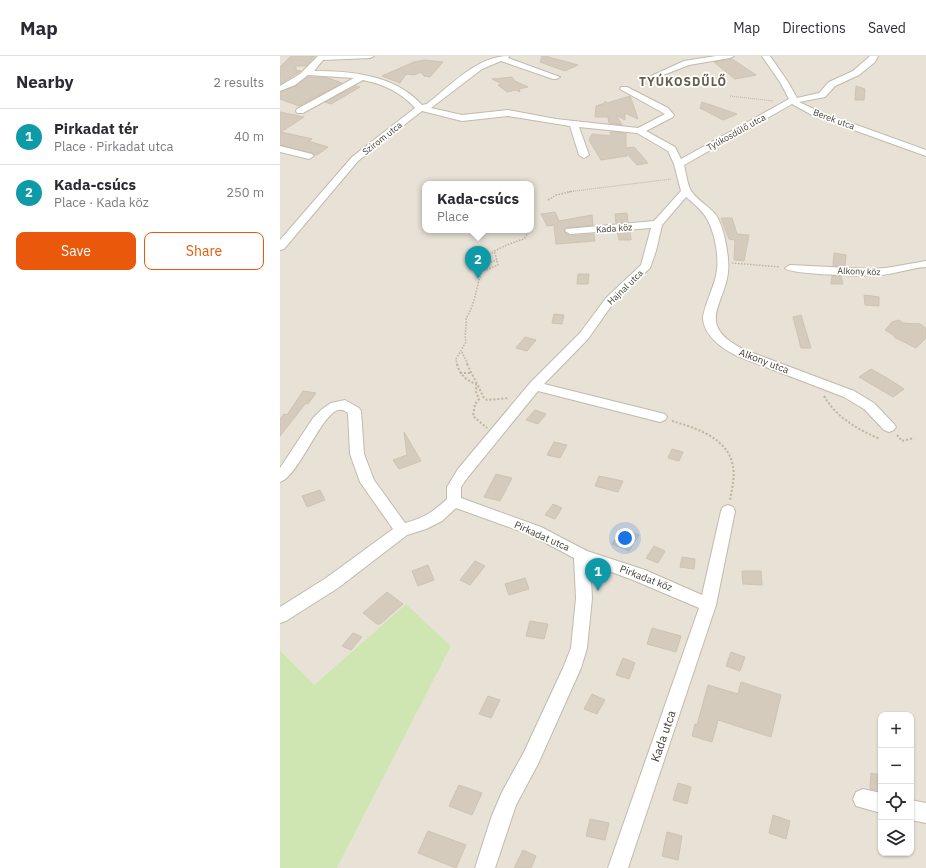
<!DOCTYPE html>
<html lang="en">
<head>
<meta charset="utf-8">
<style>
	body { margin:0; font-family:"IBM Plex Sans",sans-serif; background:#f7f7f7; color:#2b2b33 }
	.controls { position:absolute; right:12px; bottom:12px; display:grid; overflow:hidden; border-radius:8px; box-shadow:0 1px 3px #0004 }
	.controls button { width:36px; height:36px; display:grid; place-items:center; padding:0; border:0; border-bottom:1px solid #e1e1e2; background:#fff; color:#2b2b33; font:20px sans-serif }
	.you { position:absolute; left:345px; top:482px; width:14px; height:14px; margin:-10px; border:3px solid #fff; border-radius:50%; background:#1a73e8; box-shadow:0 0 0 6px #1a73e833 }
	.badge { display:grid; place-items:center; width:26px; height:26px; border-radius:50%; background:#ea580c; color:#fff; font-size:13px; font-weight:700 }
	.pin { position:absolute; translate:-50% -33px; filter:drop-shadow(0 1px 2px #0008) }
	.pin::after { content:''; position:absolute; top:21px; width:14px; height:12px; background:inherit; clip-path:polygon(0 0,100% 0,50% 100%) }
	.popup { position:absolute; left:142px; top:125px; width:112px; height:52px; box-sizing:border-box; display:grid; place-content:center; border-radius:8px; background:#fff; filter:drop-shadow(0 1px 3px #0005); font-size:13px; white-space:nowrap; color:#7c7c81 }
	.popup b { font-size:15px; color:#2b2b33 }
	.popup::after { content:''; position:absolute; left:50%; top:100%; margin-left:-8px; border:8px solid transparent; border-top-color:#fff }
	.list { margin:0; padding:0; list-style:none }
	h2 { display:flex; justify-content:space-between; align-items:center; height:52px; margin:0; padding:0 16px; font-size:17px }
	h2 small { font-size:13px; font-weight:400; color:#7c7c81 }
	.list li { display:grid; grid-template-columns:26px 1fr auto; gap:12px; align-items:center; box-sizing:border-box; height:56px; padding:0 16px; border-top:1px solid #e1e1e2 }
	.list b { display:block; font-size:15px; white-space:nowrap }
	.list p { margin:0; font-size:13px; white-space:nowrap; color:#7c7c81 }
	.list em { font-size:13px; font-style:normal; color:#7c7c81 }
	.actions { display:flex; gap:8px; padding:12px 16px }
	.actions a { flex:1; padding:9px 0; border:1px solid #ea580c; border-radius:8px; text-align:center; font-size:14px; color:#ea580c }
	.actions .main { background:#ea580c; color:#fff }
	.icon { flex:none; width:22px; height:22px; fill:none; stroke:currentColor; stroke-width:2; stroke-linecap:round; stroke-linejoin:round }
	.map { position:relative; flex:none; width:646px; height:812px; overflow:hidden }
	header { display:flex; align-items:center; gap:24px; box-sizing:border-box; height:56px; padding:0 20px; background:#fff; border-bottom:1px solid #e1e1e2 }
	header strong { font-size:19px }
	nav { display:flex; gap:22px; margin-inline-start:auto; font-size:14px }
	main { display:flex }
	aside { flex:1; background:#fff }
	.map>svg:first-child { display:block }
</style>
</head>
<body>
<header>
<strong>Map</strong>
<nav><a>Map</a><a>Directions</a><a>Saved</a></nav>
</header>
<main>
<aside>
<h2>Nearby<small>2 results</small></h2>
<ul class="list">
<li><span class="badge" style="background:#0f9aa8">1</span><div><b>Pirkadat tér</b><p>Place · Pirkadat utca</p></div><em>40 m</em></li>
<li><span class="badge" style="background:#0f9aa8">2</span><div><b>Kada-csúcs</b><p>Place · Kada köz</p></div><em>250 m</em></li>
</ul>
<div class="actions"><a class="main">Save</a><a>Share</a></div>
</aside>
<div class="map">
<svg width="646" height="812" viewBox="0 0 646 812">
	<rect width="100%" height="100%" fill="#f3efe7"/>
	<path fill="#e7e1d6" fill-rule="evenodd" d="M0,0H646V812H57L171,590L126,548L34,629L0,594ZM145,128H251V174H145ZM601,659H631V797H601Z"/>
	<polygon fill="#cfe6b2" points="126,548 171,590 57,812 0,812 0,594 34,629"/>
	<g fill="#d4cbbd" stroke="#cfc3b1">
		<polygon points="11,0 35,0 26,10 16,10 16,14 21,15 0,28 0,11"/>
		<polygon points="262,0 265,0 298,9 285,15 260,6"/>
		<polygon points="452,3 476,19 455,23 434,6"/>
		<polygon points="144,4 163,6 150,21 144,20 141,16 134,19 126,18 120,27 102,20 134,6"/>
		<polygon points="28,21 48,22 62,27 19,50 0,43 0,36 16,30"/>
		<polygon points="232,21 235,25 248,31 239,33 240,36 236,34 227,36 218,29 222,28 212,23"/>
		<polygon points="76,30 80,31 51,48 45,46"/>
		<polygon points="576,30 585,33 584,44 575,44"/>
		<polygon points="350,40 358,63 345,57 345,64 336,59 342,69 329,67 328,61 315,61 316,50 325,47 325,45 327,47"/>
		<polygon points="422,46 457,58 443,64 420,52"/>
		<polygon points="0,56 24,61 1,76 32,83 28,85 48,91 37,99 0,89"/>
		<polygon points="330,76 346,77 346,92 354,91 368,107 357,109 346,97 347,100 321,104 309,84 312,78 331,80"/>
		<polygon points="275,156 279,165 312,159 313,169 286,172 284,175 290,180 314,178 315,185 276,188 274,169 267,170 261,158"/>
		<polygon points="347,157 348,166 336,167 335,158"/>
		<polygon points="441,162 452,162 457,178 469,179 464,205 454,204 455,184 449,183"/>
		<polygon points="350,175 351,184 339,184 337,176"/>
		<polygon points="554,197 566,199 565,210 553,210"/>
		<polygon points="298,218 309,218 308,228 297,228"/>
		<polygon points="552,220 561,220 563,228 551,228"/>
		<polygon points="584,239 599,241 599,250 585,249"/>
		<polygon points="274,258 284,259 282,268 272,267"/>
		<polygon points="521,259 531,292 521,292 513,261"/>
		<polygon points="619,264 623,267 637,268 638,267 646,272 646,282 636,292 614,281 615,280 605,274 612,266"/>
		<polygon points="245,281 256,284 247,295 236,292"/>
		<polygon points="591,313 607,322 624,333 613,341 579,321"/>
		<polygon points="23,335 36,337 28,348 26,347 0,380 0,363 4,358 7,359"/>
		<polygon points="255,354 266,358 258,368 246,364"/>
		<polygon points="124,376 141,405 119,413 113,404 127,399"/>
		<polygon points="274,386 287,389 280,402 267,399"/>
		<polygon points="392,393 403,396 399,405 388,402"/>
		<polygon points="216,418 232,422 220,445 204,441"/>
		<polygon points="319,420 343,425 338,436 315,430"/>
		<polygon points="40,434 45,444 27,451 22,440"/>
		<polygon points="273,448 282,452 275,463 265,459"/>
		<polygon points="342,472 359,479 349,495 332,488"/>
		<polygon points="374,490 385,495 378,507 366,502"/>
		<polygon points="402,501 415,503 414,513 400,511"/>
		<polygon points="195,505 205,510 190,529 180,524"/>
		<polygon points="148,509 154,524 138,530 132,515"/>
		<polygon points="462,515 481,515 482,529 463,528"/>
		<polygon points="245,522 249,533 229,539 225,528"/>
		<polygon points="107,536 123,548 100,568 97,568 83,557"/>
		<polygon points="250,565 268,568 264,583 246,580"/>
		<polygon points="372,572 401,580 396,596 367,588"/>
		<polygon points="73,577 82,581 71,594 62,590"/>
		<polygon points="451,596 465,601 460,615 446,610"/>
		<polygon points="343,602 355,607 349,623 336,619"/>
		<polygon points="461,626 501,639 491,681 438,664 432,686 412,680 415,668 417,669 428,629 458,638"/>
		<polygon points="312,638 325,644 317,658 304,653"/>
		<polygon points="208,640 220,644 211,662 199,658"/>
		<polygon points="591,717 601,719 601,735 590,733"/>
		<polygon points="398,727 411,731 407,748 393,744"/>
		<polygon points="179,729 202,737 192,759 169,750"/>
		<polygon points="493,759 510,765 506,783 489,777"/>
		<polygon points="310,763 329,767 325,784 306,780"/>
		<polygon points="148,775 186,789 176,812 138,797"/>
		<polygon points="387,776 402,780 398,804 382,800"/>
		<polygon points="243,794 256,800 251,812 234,812"/>
	</g>
	<g fill="none" stroke-linecap="round" stroke-linejoin="round">
		<g stroke="#c1baad" stroke-width="2">
			<g id="minor">
				<path d="M38,0H94L90,2L43,4L34,15C72,15 115,19 142,49L147,48C171,29 197,0 229,0L228,2L280,21L276,23H273L221,5L202,13L151,52L182,59L228,54L276,63L358,72L385,58L340,33L341,31H347L388,52L394,59L393,61L366,75L395,91L401,103L509,43L500,26L482,0H490L508,26L517,42L539,37L549,26L573,15L590,0H598L595,6L579,19L555,30L545,41L519,46L538,55L646,94V100L532,59L512,48L404,109C406,117 407,126 410,133C415,143 429,150 436,159C443,169 447,191 448,203C453,245 408,266 465,294L574,335L594,347L614,368L616,371L614,374L609,376L604,374L584,353L564,341L457,300C442,292 425,281 423,263C423,253 434,231 436,219C440,203 435,177 427,163C423,155 413,147 406,141L382,169L376,195L370,212L334,246L308,283L264,328L385,358L387,361L385,364L380,366L258,335L188,421L181,431V442L261,471L307,495L365,514L422,539L441,455L443,451L448,449L453,451L455,455L436,549L348,812H328L419,552L353,524L310,508L312,542L307,592L301,612L258,708L236,749L215,812H195L211,762L222,736L244,696L283,612L291,592L296,542L294,502L251,479L176,452L162,465L146,473L127,479L58,532L6,565L0,567V551L46,522L113,473L80,426L70,398L68,357C66,356 64,354 62,354C44,349 20,420 0,426V412L33,362L42,353L51,347L65,344L79,352L81,355L84,398L94,424L125,467C144,462 153,456 167,443V431L178,413L250,327L300,277L326,242L361,209L371,172L290,178L285,175L286,173L374,165L401,135L394,108L388,95L357,77L299,71L309,99L304,102L299,99L290,70L228,60L182,65L142,55L78,105L4,193L0,194V184L72,101L135,52C121,36 103,28 83,24L23,57H17L16,55L17,53L74,22L28,19L15,29L0,35V30L20,18Z"/>
				<polygon points="436,0 454,0 450,2 409,9 373,23 369,21 404,5"/>
				<polygon points="0,90 32,98 34,100 29,103 0,96"/>
				<path d="M646,205V211C630,212 616,218 600,219C587,220 510,219 505,212L510,209L589,213L606,212Z"/>
				<polygon points="583,733 601,737 601,757 576,750 573,743 576,736"/>
				<polygon points="631,744 646,747 646,767 631,764"/>
			</g>
		</g>
		<g stroke="#bfb39c" stroke-width="1" stroke-dasharray="1 1" stroke-linecap="butt">
			<polyline points="450,40 493,45"/>
			<polyline points="287,136 391,123"/>
		</g>
		<g stroke="#bfb39c" stroke-width="1.5" stroke-dasharray="1.5 1.5" stroke-linecap="butt">
			<polyline points="268,144 276,139 294,135"/>
			<polyline points="452,207 500,211"/>
			<polyline points="205,208 217,204"/>
			<polyline points="201,216 218,209 214,194"/>
			<polyline points="182,296 188,309"/>
			<path d="M177,309L176,303L186,286C184,277 187,271 186,262C197,246 196,225 205,208L201,204C215,194 227,188 244,183L248,177L244,174"/>
		</g>
		<g stroke="#bfb39c" stroke-width="2" stroke-dasharray="2 2" stroke-linecap="butt">
			<path d="M177,308C180,319 186,324 196,328V336L199,343L195,348L193,360L207,372"/>
			<polyline points="187,308 204,342 207,344 229,342"/>
			<polyline points="180,317 191,317"/>
			<path d="M544,340C557,362 577,373 600,383"/>
			<path d="M392,365C416,372 448,382 453,410C455,421 452,433 450,444"/>
			<polyline points="617,379 622,385 634,382"/>
		</g>
		<use href="#minor" fill="#fff" fill-rule="evenodd"/>
	</g>
	<g text-anchor="middle" dominant-baseline="central" stroke-width="3.5" stroke-linejoin="round" paint-order="stroke">
		<g font-size="9" fill="#464036" stroke="#fff">
			<text transform="translate(554 63) rotate(20)">Berek utca</text>
			<text transform="translate(456 76) rotate(-29)">Tyúkosdűlő utca</text>
			<text transform="translate(102 82) rotate(-38)">Szirom utca</text>
			<text transform="translate(334 172) rotate(-4)">Kada köz</text>
			<text transform="translate(579 215) rotate(2)">Alkony köz</text>
			<text transform="translate(345 231) rotate(-44)">Hajnal utca</text>
		</g>
		<g font-size="10" fill="#464036" stroke="#fff">
			<text transform="translate(484 305) rotate(21)">Alkony utca</text>
			<text transform="translate(262 480) rotate(24)">Pirkadat utca</text>
			<text transform="translate(366 522) rotate(21)">Pirkadat köz</text>
		</g>
		<g font-size="12" font-weight="bold" letter-spacing="1" fill="#685e4e" stroke="#fff">
			<text x="403" y="25">TYÚKOSDŰLŐ</text>
		</g>
		<g font-size="12" fill="#464036" stroke="#fff">
			<text transform="translate(383 680) rotate(-71)">Kada utca</text>
		</g>
	</g>
</svg>
<div class="controls">
<button>+</button>
<button>−</button>
<button><svg class="icon" aria-label="locate" viewBox="0 0 24 24"><circle cx="12" cy="12" r="6"/><path d="M12 2v4M12 18v4M2 12h4M18 12h4"/></svg></button>
<button><svg class="icon" aria-label="layers" viewBox="0 0 24 24"><path d="M12 4l9 5-9 5-9-5zM3 14l9 5 9-5"/></svg></button>
</div>
<div class="you"></div>
<div class="pin badge" style="left:318px;top:535px;background:#0f9aa8">1</div>
<div class="pin badge" style="left:198px;top:223px;background:#0f9aa8">2</div>
<div class="popup"><b>Kada-csúcs</b>Place</div>
</div>
</main>
</body>
</html>
